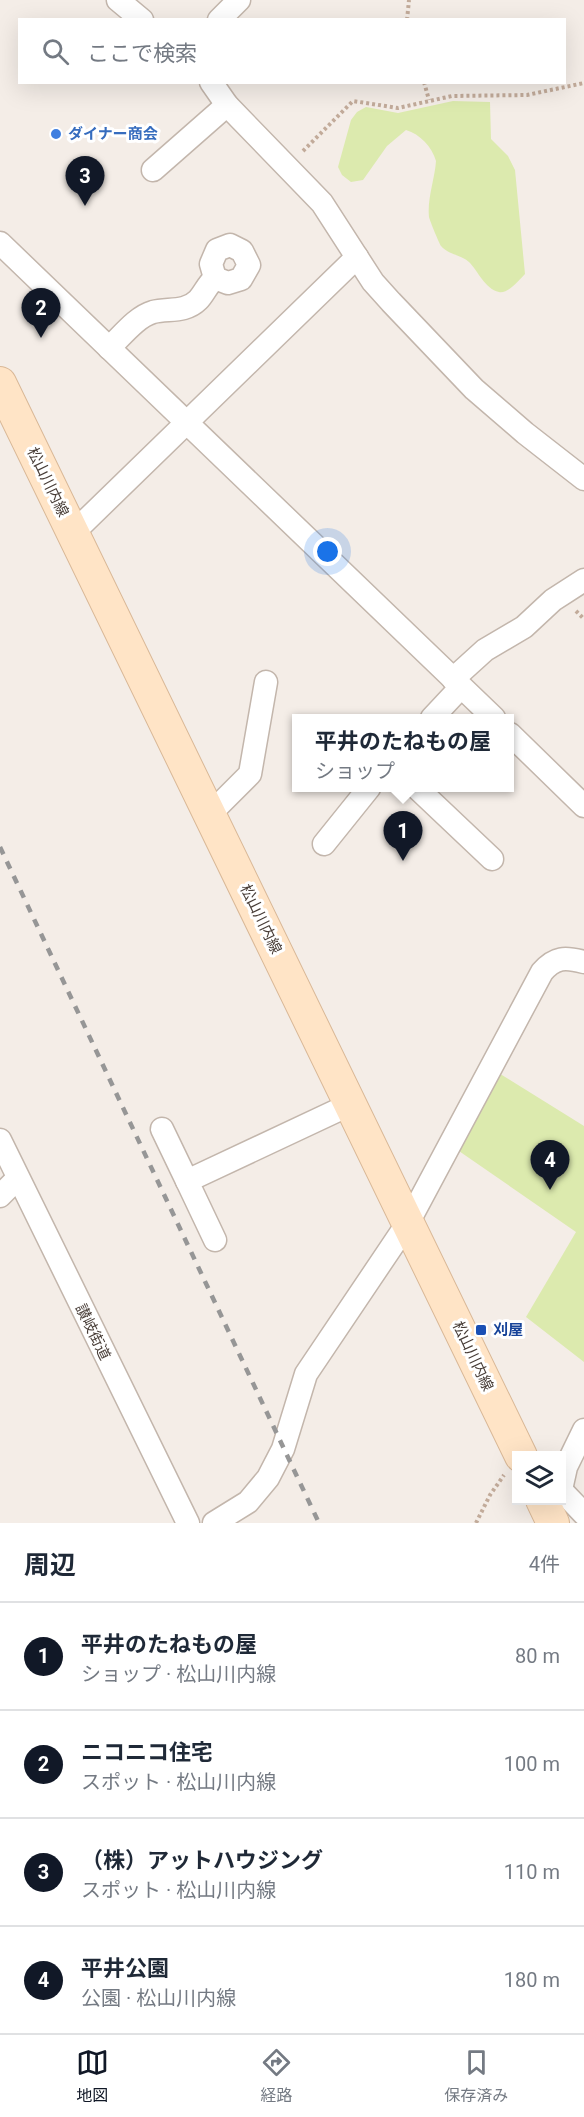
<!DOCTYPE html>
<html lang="ja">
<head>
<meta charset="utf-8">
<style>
	body { margin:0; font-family:Roboto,"Noto Sans JP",sans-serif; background:#f6f6f7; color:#1f2937 }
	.controls { position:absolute; right:18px; bottom:18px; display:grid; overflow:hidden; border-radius:0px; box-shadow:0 6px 24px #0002 }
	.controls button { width:54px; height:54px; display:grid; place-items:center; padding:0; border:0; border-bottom:2px solid #e0e1e3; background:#fff; color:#1f2937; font:30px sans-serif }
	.you { position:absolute; left:328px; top:552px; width:21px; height:21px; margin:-15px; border:4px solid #fff; border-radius:50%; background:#1a73e8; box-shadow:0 0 0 9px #1a73e833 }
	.badge { display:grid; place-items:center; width:39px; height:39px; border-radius:50%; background:#111827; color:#fff; font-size:20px; font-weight:700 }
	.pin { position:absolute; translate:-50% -50px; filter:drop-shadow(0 2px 3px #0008) }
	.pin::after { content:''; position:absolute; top:32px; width:21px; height:18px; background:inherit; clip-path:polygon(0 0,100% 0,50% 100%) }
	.popup { position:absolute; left:292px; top:714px; width:222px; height:78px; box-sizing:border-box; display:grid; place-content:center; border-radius:0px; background:#fff; filter:drop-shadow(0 2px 4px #0005); font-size:20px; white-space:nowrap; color:#747a83 }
	.popup b { font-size:22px; color:#1f2937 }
	.popup::after { content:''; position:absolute; left:50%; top:100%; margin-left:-12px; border:12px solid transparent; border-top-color:#fff }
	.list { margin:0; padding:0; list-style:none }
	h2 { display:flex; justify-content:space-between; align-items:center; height:78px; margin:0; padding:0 24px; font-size:26px }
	h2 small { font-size:20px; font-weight:400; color:#747a83 }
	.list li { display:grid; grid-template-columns:39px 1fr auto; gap:18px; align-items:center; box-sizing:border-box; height:108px; padding:0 24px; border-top:2px solid #e0e1e3 }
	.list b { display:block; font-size:22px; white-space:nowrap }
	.list p { margin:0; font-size:20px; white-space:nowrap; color:#747a83 }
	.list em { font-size:20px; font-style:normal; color:#747a83 }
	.icon { flex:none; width:33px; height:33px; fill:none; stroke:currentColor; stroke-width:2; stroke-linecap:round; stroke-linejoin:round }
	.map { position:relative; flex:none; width:584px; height:1523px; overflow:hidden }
	.search { position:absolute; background:#fff; box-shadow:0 6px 24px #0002; left:18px; right:18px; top:18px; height:66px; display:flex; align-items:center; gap:15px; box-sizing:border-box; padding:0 21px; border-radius:0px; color:#747a83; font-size:22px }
	.sheet { height:510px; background:#fff }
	nav { display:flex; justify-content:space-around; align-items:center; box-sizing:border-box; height:84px; border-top:2px solid #e0e1e3; background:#fff; font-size:16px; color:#747a83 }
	nav a { display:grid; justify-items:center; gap:3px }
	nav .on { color:#111827 }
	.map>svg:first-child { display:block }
</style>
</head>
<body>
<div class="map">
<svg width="584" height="1523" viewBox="0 0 584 1523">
	<rect width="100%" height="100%" fill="#f4ede7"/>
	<g fill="#dceaae">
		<path d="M453,101L490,102L491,139L508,156L515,170L525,274C519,280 508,294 499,292C485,289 478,271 469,262C462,255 449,255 441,246C439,243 430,221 429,217C427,199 435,178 436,161C432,147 420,134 406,130L387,146L363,180L351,182L342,175L338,167L351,120L357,112L366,107L398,113Z"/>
		<polygon points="497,1072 584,1126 584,1362 526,1317 576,1232 456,1149"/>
	</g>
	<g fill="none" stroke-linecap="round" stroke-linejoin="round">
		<g stroke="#c3b6ac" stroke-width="25">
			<g id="street">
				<polyline points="118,0 142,20"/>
				<polyline points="219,20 239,0"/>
				<polyline points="211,82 227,105 322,203 373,282 391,302 474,389 525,433 584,479"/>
				<polyline points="153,170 227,105"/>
				<polyline points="0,243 494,718"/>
				<path d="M109,348C122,336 136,317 153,312C168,308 185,313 198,300C204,294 207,285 215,278L228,283L241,279L249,265L242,251L230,245L217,250L211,264L215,278"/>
				<polyline points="73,533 357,257"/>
				<polyline points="453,679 485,650 524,627 553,600 584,580"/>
				<polyline points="432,718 461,687"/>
				<polyline points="510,734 584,806"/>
				<polyline points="417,788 492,859"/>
				<polyline points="210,814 250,774 266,682"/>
				<polyline points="324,844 369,788"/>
				<polyline points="162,1129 187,1181"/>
				<polyline points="0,1140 188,1523"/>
				<polyline points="0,1196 17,1179"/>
				<polyline points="215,1240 187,1181 351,1104"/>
				<polyline points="562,1485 566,1467 584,1430"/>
				<polyline points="562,1491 584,1514"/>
				<path d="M214,1523L248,1502L268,1478L283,1449L306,1374L409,1221L542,972C555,957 565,957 584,962"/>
			</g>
		</g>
		<g stroke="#d9b897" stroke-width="34">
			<g id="secondary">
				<polyline points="0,383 521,1456"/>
				<polyline points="542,1500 553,1523"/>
			</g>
		</g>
		<g stroke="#c2ab9a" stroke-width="4" stroke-dasharray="3 3" stroke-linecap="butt">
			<polyline points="407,20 409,0"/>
			<polyline points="424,82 429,100"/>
			<polyline points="303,151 353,101 398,108 452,96 527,95 584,83"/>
			<polyline points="576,611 584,619"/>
			<polyline points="476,1523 490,1495 504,1475"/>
		</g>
		<use href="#street" stroke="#fff" stroke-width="22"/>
		<use href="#secondary" stroke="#ffe4c6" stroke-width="32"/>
		<polyline stroke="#969696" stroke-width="4.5" stroke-dasharray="8 8" stroke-linecap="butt" points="0,847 319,1523"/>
	</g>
	<circle fill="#3f7fe0" stroke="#fff" stroke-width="2" cx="56" cy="134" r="6"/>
	<rect fill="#1a4fb4" stroke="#fff" stroke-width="2" x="475" y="1324" width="12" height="12" rx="3"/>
	<g text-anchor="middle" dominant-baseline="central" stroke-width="6" stroke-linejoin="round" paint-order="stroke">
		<g font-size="15" font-weight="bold" fill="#366cbe" stroke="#fff" text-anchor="start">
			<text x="68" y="134">ダイナー商会</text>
		</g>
		<g font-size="15" fill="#473c36" stroke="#fff">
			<text transform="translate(48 482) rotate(64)">松山川内線</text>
			<text transform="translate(261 919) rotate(64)">松山川内線</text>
			<text transform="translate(93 1332) rotate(64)">讃岐街道</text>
			<text transform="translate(473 1356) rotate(65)">松山川内線</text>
		</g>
		<g font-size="15" font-weight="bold" fill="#164399" stroke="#fff" text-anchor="start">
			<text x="493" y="1330">刈屋</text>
		</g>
	</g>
</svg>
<div class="controls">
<button><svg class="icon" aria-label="layers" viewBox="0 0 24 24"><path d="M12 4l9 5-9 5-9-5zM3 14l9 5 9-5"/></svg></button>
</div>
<div class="you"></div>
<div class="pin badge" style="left:403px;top:861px">1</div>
<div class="popup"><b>平井のたねもの屋</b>ショップ</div>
<div class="pin badge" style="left:41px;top:338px">2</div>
<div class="pin badge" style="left:85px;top:206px">3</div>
<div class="pin badge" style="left:550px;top:1190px">4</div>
<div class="search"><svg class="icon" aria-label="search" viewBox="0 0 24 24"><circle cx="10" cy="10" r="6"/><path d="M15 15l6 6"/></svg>ここで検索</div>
</div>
<section class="sheet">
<h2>周辺<small>4件</small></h2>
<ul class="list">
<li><span class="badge">1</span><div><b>平井のたねもの屋</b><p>ショップ · 松山川内線</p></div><em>80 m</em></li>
<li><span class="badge">2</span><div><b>ニコニコ住宅</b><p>スポット · 松山川内線</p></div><em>100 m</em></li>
<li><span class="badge">3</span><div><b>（株）アットハウジング</b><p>スポット · 松山川内線</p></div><em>110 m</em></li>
<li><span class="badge">4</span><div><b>平井公園</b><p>公園 · 松山川内線</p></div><em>180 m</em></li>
</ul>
</section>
<nav>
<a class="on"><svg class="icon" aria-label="map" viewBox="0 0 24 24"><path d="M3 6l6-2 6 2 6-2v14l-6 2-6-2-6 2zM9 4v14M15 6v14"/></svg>地図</a>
<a><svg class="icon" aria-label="directions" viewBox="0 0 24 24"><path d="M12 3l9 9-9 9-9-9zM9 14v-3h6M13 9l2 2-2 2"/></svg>経路</a>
<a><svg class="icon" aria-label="saved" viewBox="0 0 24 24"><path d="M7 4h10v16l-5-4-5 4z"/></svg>保存済み</a>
</nav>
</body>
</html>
